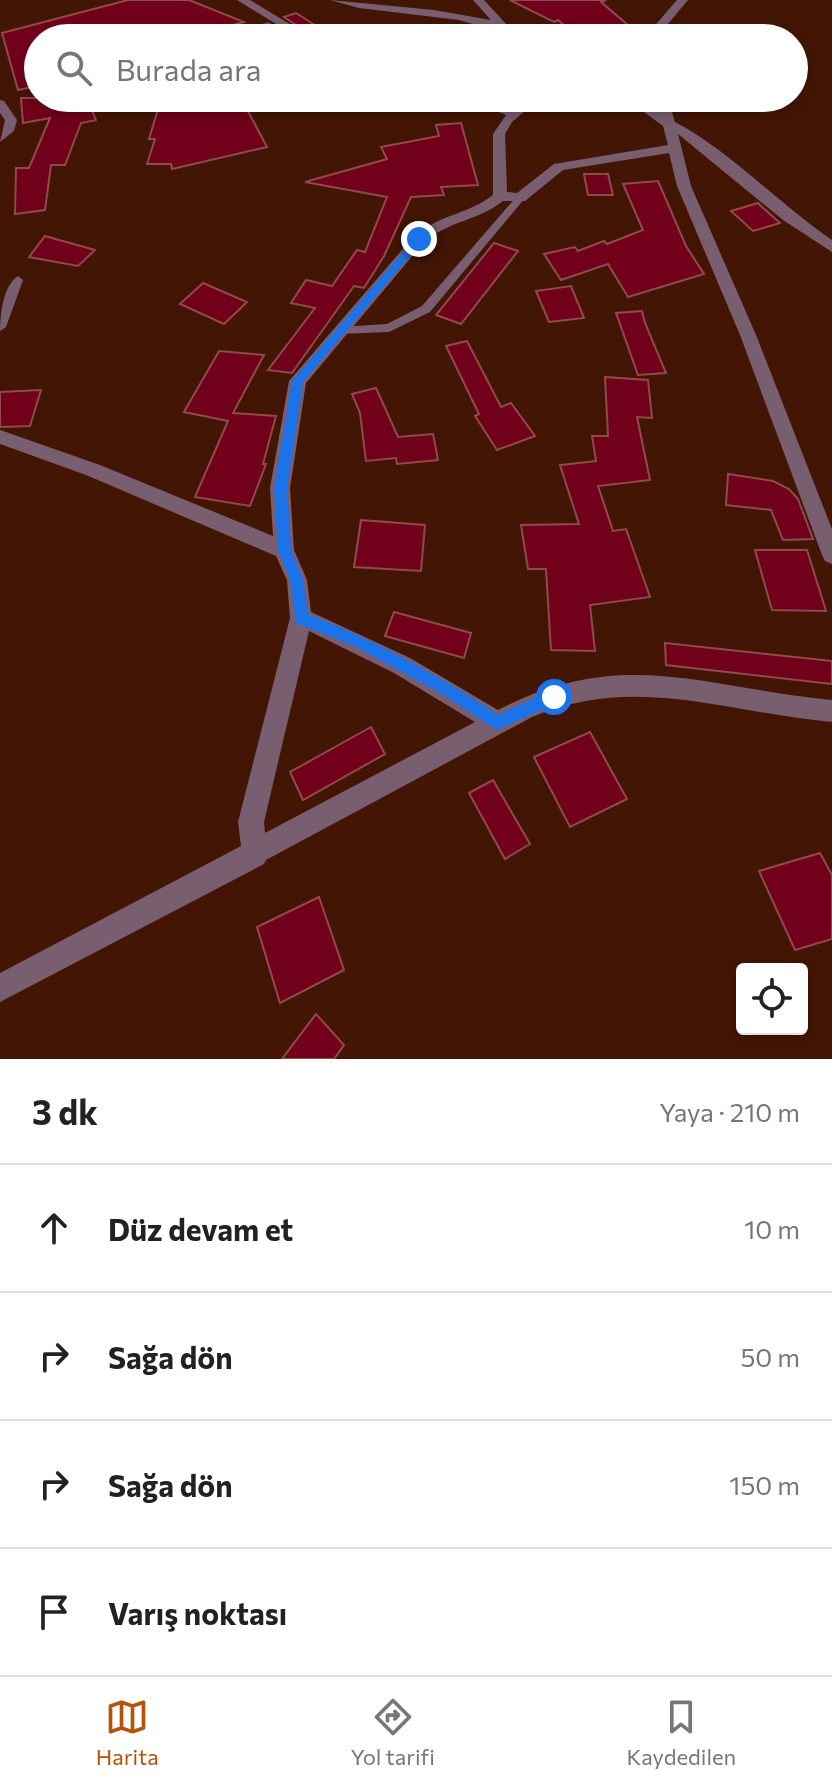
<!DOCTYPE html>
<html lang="tr">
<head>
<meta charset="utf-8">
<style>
	body { margin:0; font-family:Commissioner,sans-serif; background:#f2f2f2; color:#222 }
	.controls { position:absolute; right:24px; bottom:24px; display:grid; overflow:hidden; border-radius:8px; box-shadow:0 4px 12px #0003 }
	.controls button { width:72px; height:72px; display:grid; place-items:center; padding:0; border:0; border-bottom:2px solid #e0e0e0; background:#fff; color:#222; font:40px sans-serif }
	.stop { position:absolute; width:24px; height:24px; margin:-18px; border:6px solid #1a73e8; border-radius:50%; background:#fff }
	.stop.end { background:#1a73e8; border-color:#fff; box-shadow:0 2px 8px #0008 }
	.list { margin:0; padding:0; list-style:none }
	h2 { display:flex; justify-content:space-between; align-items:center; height:104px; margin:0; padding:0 32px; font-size:34px }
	h2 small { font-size:26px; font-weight:400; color:#767676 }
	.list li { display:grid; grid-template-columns:52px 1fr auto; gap:24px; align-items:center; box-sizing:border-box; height:128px; padding:0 32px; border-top:2px solid #e0e0e0 }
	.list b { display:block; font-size:30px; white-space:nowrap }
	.list em { font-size:26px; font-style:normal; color:#767676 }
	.icon { flex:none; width:44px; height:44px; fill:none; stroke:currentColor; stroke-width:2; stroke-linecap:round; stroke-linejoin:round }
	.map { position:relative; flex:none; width:832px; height:1059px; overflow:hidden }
	.search { position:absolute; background:#fff; box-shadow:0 4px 12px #0003; left:24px; right:24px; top:24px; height:88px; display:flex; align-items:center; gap:20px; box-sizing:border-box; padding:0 28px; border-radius:44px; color:#767676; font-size:30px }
	.sheet { height:616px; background:#fff }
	nav { display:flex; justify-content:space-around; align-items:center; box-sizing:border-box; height:112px; border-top:2px solid #e0e0e0; background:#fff; font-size:22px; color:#767676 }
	nav a { display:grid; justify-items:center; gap:4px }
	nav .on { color:#b45309 }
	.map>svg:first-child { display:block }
</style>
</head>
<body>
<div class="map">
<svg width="832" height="1059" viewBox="0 0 832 1059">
	<rect width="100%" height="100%" fill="#431505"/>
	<g fill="#71001a" stroke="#904a4c" stroke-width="2">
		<polygon points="128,0 189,0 244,22 185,38 38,38 38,86 18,90 2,33"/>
		<polygon points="510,0 606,0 601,2 635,31 578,38 558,20 554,22"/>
		<polygon points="296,13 335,38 316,38 284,17"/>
		<polygon points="268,23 293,38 235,38 235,35"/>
		<polygon points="21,98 95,98 96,110 92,110 96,120 81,123 65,165 51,165 45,210 15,214 16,168 29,168 50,118 23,123"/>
		<polygon points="210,98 241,98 267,147 172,169 171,164 147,164 155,139 149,139 159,106 207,105"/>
		<polygon points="461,123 478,185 441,187 444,195 411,197 384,256 364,288 354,286 292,373 268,370 315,308 291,303 306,280 332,286 357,250 365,252 387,197 305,182 387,159 381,147 439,136 436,125"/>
		<polygon points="584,174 608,174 613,195 588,195"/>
		<polygon points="658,181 686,246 704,274 628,297 608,264 561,280 544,254 575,247 578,251 604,241 607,244 643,230 623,184"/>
		<polygon points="758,203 760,205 780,223 753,231 731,211"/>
		<polygon points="45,236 95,250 78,266 29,257"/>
		<polygon points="494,243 518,251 461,324 436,315"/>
		<polygon points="203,283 226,293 247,302 224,324 180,304"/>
		<polygon points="571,286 584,318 549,322 536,291"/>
		<polygon points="642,311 645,323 666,373 638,375 616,313"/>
		<polygon points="467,341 501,407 511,403 535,436 497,450 475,416 479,414 446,346"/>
		<polygon points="219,351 264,355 233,413 276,416 263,464 266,464 250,506 195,497 228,421 184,412"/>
		<polygon points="605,377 648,380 652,418 637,417 650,480 598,486 613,531 626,529 650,597 590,605 595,651 551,650 546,569 528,569 521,525 579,524 560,465 596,461 592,436 608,436"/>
		<polygon points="376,388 398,437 433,434 438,460 397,464 396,458 366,461 360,413 352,394"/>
		<polygon points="41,390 30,426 0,427 0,392"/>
		<polygon points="728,474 773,481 789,489 798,499 813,539 783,540 771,510 726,505"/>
		<polygon points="361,520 425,525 421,571 354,567"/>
		<polygon points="755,550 807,550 826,611 772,610"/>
		<polygon points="394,612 471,633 464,658 385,636"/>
		<polygon points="665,643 832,661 832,684 666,665"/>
		<polygon points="371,727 385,754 303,800 290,772"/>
		<polygon points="590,732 627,799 570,827 534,757"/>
		<polygon points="493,780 530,844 505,859 469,793"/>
		<polygon points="820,853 832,875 832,939 795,950 759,871"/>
		<polygon points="319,897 344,970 280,1003 257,927"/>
		<polygon points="316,1014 344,1045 334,1059 282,1059"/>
	</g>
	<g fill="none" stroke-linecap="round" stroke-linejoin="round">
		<g fill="#785e6f" fill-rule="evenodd">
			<polygon points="517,196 525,198 430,312 389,332 338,334 338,328 342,327 387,324 422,306"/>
			<path d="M18,276L23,280L6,327L0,331C0,314 3,286 18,276Z"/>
		</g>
		<g fill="#785e6f" fill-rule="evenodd">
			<polygon points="237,0 250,0 313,38 299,38"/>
			<polygon points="330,0 434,10 491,20 473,0 484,0 507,25 536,38 520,38 459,20 359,8"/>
			<polygon points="677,0 688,0 656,38 644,38"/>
			<path d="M464,98H482L513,109L526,98H540L512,122L505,134L507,192L517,193L554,164L668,145L663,126L625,98H639L659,112L656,98H668L675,122C729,150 779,204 832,240V252L783,220L678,134L691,186L756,335L832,529V564L825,561L822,555L740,335L677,186L669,153L563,170L525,201H503C480,220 451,220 424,242L306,383L290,488L294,550L307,580L311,612L410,658L498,710C622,645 704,688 832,700V722C727,713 636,673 532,717L266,860L264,864L0,1002V973L241,846L238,822L290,618L287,580L276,556L86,475L0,444V430L100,465L273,536L270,488L289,381L414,236C441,214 469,214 493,195V134L506,115ZM309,631L394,673L475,722L265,833L264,822Z"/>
			<polygon points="0,100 4,101 17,120 14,131 0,142 5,120 0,113"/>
		</g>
	</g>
	<path fill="#1a73e8" d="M416,237L424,239L303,382L287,488L291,550L303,580L308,614C376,641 437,674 498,715L554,689L559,691V702L497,730L440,693L356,647L296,623L290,580L278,550L274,488L292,381Z"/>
</svg>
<div class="controls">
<button><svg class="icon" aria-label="locate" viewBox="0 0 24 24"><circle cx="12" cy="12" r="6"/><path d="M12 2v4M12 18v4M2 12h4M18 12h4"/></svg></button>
</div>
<div class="stop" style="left:554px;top:697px"></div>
<div class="stop end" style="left:419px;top:239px"></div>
<div class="search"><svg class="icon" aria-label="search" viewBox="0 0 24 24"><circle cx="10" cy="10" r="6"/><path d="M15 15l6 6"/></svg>Burada ara</div>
</div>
<section class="sheet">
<h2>3 dk<small>Yaya · 210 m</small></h2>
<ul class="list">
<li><svg class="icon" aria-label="ahead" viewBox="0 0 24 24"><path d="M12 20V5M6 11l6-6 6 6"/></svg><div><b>Düz devam et</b></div><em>10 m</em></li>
<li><svg class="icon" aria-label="right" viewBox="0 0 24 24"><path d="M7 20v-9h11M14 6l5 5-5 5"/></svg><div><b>Sağa dön</b></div><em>50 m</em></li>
<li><svg class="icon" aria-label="right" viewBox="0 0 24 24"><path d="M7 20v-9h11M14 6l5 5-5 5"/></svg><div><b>Sağa dön</b></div><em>150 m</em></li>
<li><svg class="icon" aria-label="arrive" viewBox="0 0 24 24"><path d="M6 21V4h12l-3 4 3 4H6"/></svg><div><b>Varış noktası</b></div></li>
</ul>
</section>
<nav>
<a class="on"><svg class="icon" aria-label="map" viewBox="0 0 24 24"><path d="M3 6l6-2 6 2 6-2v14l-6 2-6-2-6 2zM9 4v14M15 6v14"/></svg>Harita</a>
<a><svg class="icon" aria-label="directions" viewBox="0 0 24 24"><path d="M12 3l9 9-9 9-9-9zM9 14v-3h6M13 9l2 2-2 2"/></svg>Yol tarifi</a>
<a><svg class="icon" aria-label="saved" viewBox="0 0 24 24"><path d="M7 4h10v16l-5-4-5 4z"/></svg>Kaydedilen</a>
</nav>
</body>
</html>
